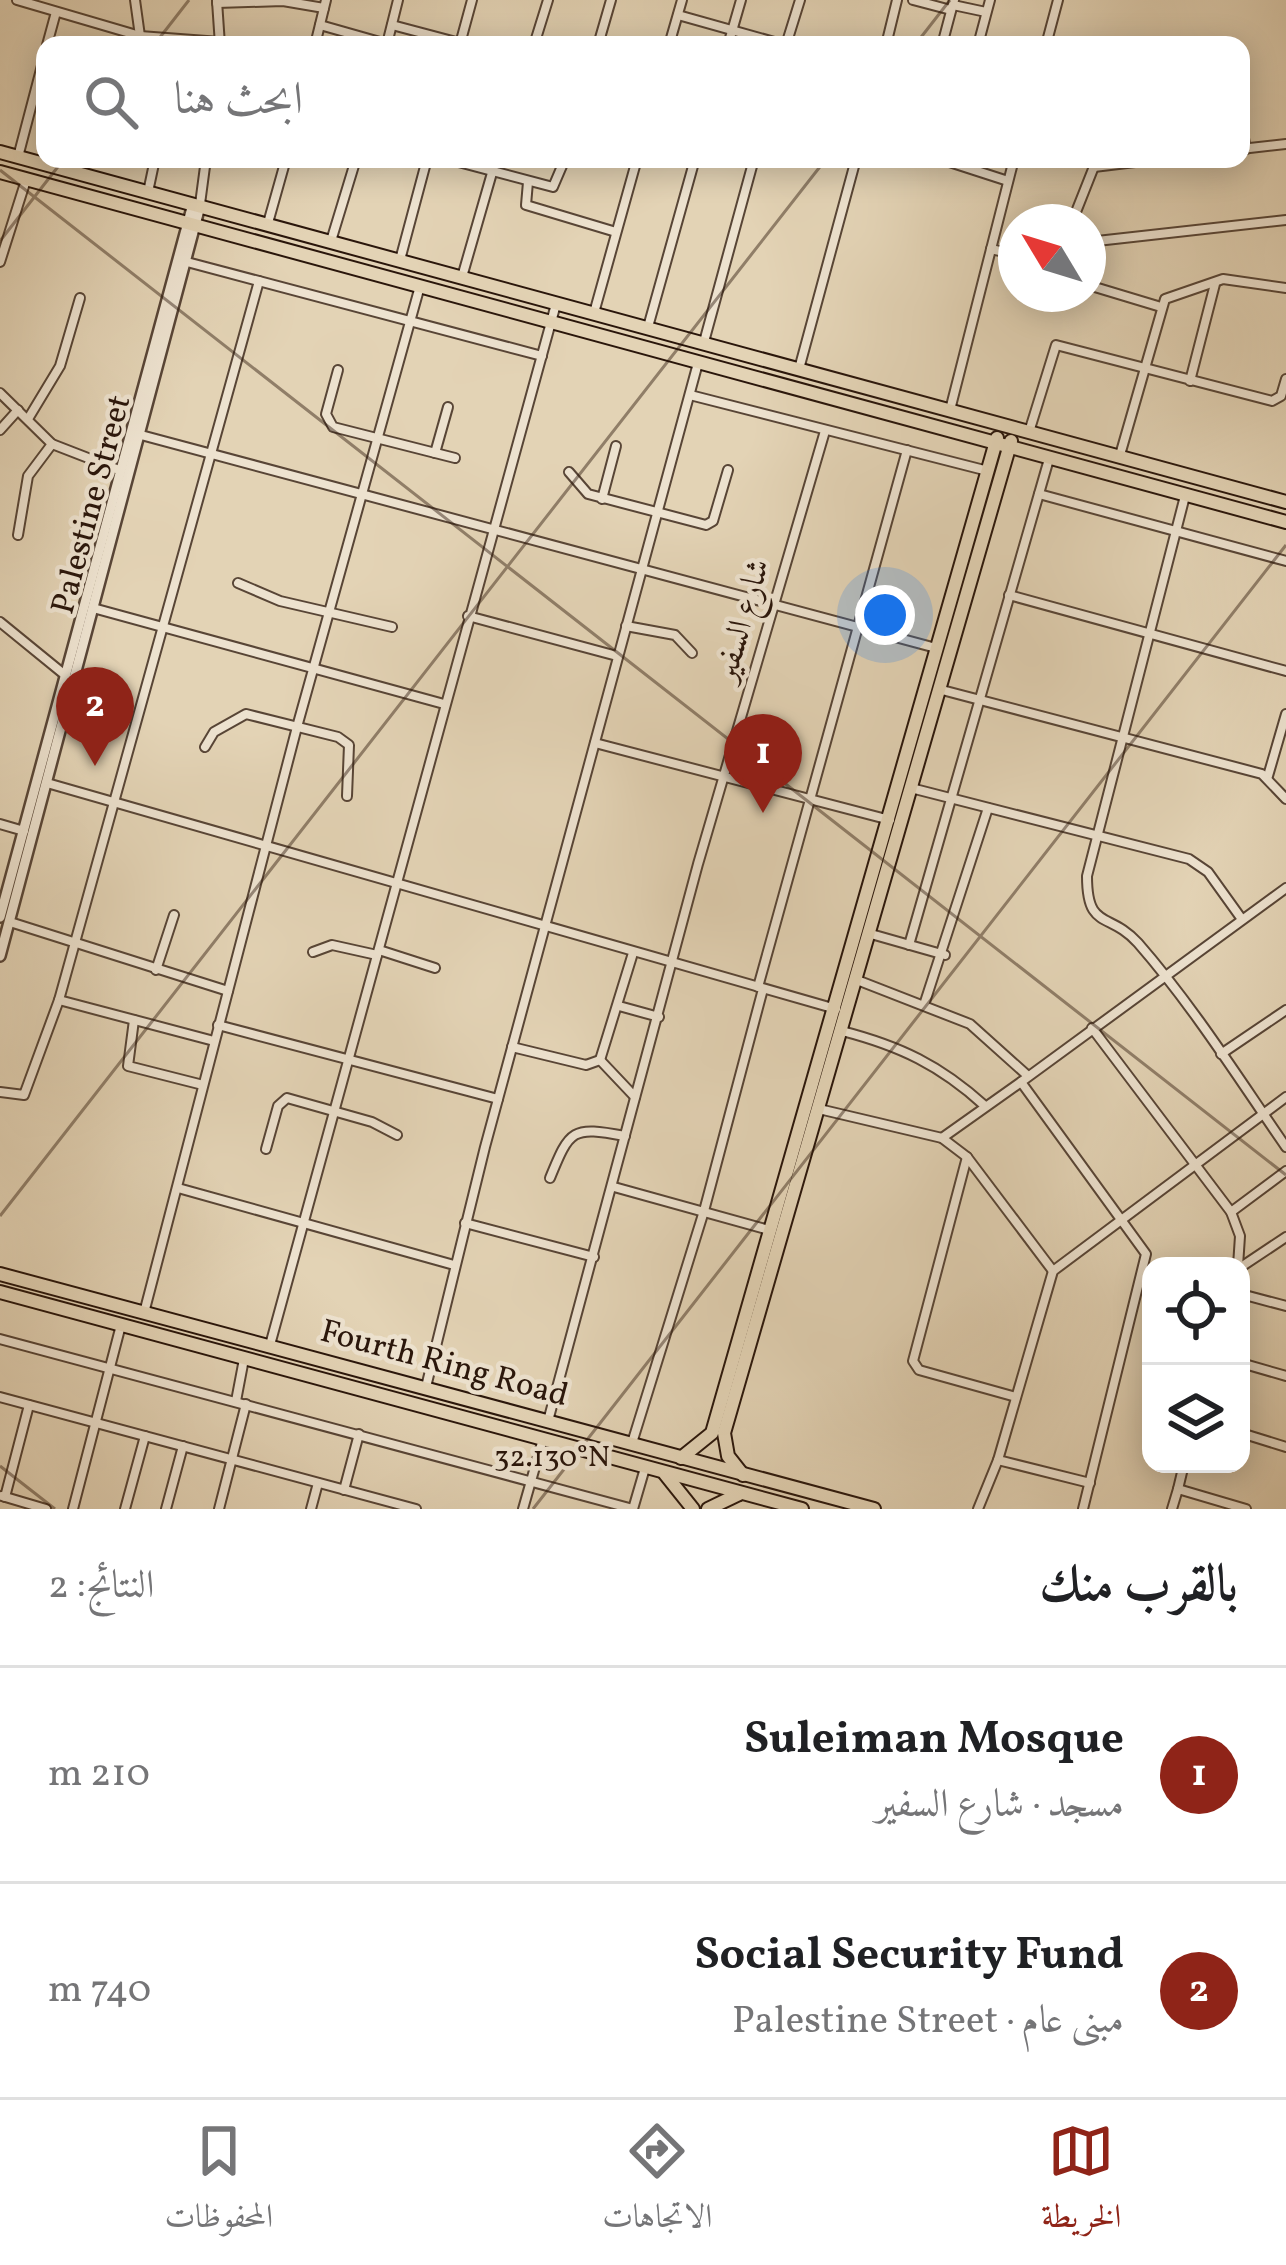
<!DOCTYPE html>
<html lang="ar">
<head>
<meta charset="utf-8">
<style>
	body { margin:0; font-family:Vollkorn,Amiri,serif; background:#f2f2f2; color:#202124; direction:rtl }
	.controls { position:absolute; right:36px; bottom:36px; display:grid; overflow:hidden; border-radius:24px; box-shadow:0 6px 30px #0003 }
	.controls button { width:108px; height:108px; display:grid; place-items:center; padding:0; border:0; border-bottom:3px solid #e0e0e0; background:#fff; color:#202124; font:60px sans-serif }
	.compass { position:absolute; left:998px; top:204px; width:108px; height:108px; border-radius:50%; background:#fff; box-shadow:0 6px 30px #0003; rotate:308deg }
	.you { position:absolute; left:885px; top:615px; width:42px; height:42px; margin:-30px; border:9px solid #fff; border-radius:50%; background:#1a73e8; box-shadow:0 0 0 18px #1a73e833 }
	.badge { display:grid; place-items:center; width:78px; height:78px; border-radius:50%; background:#8f2418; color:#fff; font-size:39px; font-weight:700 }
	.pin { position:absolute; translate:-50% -99px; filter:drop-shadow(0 3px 6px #0008) }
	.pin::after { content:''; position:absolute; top:63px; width:42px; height:36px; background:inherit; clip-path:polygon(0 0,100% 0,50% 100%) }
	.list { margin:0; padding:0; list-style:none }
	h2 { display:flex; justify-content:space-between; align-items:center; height:156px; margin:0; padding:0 48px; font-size:51px }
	h2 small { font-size:39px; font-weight:400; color:#757577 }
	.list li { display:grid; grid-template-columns:78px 1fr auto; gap:36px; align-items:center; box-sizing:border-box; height:216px; padding:0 48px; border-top:3px solid #e0e0e0 }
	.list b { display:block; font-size:45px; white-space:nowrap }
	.list p { margin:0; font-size:39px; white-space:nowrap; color:#757577 }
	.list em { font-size:39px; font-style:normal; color:#757577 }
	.icon { flex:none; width:66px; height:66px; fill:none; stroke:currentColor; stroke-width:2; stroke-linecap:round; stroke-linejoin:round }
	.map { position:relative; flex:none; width:1286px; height:1509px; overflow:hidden; direction:ltr }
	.search { position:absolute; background:#fff; box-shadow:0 6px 30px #0003; left:36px; right:36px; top:36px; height:132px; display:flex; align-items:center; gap:30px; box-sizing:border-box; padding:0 42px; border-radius:24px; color:#757577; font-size:45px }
	.sheet { height:588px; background:#fff }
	nav { display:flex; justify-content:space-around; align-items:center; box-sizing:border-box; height:168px; border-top:3px solid #e0e0e0; background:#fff; font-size:33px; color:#757577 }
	nav a { display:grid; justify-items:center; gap:6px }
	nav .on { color:#8f2418 }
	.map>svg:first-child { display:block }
</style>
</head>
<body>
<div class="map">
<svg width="1286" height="1509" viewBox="0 0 1286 1509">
	<rect width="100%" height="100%" fill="#e3d3b5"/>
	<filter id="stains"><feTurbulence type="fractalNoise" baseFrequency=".00167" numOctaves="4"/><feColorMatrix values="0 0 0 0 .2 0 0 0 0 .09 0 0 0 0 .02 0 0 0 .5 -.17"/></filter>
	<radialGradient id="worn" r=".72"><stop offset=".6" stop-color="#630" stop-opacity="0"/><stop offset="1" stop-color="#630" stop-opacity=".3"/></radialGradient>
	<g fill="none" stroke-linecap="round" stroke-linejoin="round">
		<g stroke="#584536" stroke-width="12">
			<g id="minor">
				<polyline points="17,0 140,36 220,42"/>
				<polyline points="135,0 140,36"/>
				<polyline points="913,0 951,10"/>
				<polyline points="217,1 220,45"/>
				<polyline points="217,3 283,1 324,8"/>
				<polyline points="953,5 986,12"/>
				<polyline points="678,15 785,45"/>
				<polyline points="320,25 387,44"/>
				<polyline points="392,25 460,43"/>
				<polyline points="387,44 398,0"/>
				<polyline points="460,44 472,0"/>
				<polyline points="47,45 56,12"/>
				<polyline points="315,45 326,0"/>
				<polyline points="534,45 548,0"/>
				<polyline points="598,45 611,0"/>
				<polyline points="669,45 682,0"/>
				<polyline points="728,45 741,0"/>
				<polyline points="786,45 800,0"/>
				<polyline points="886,45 897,0"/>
				<polyline points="942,45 954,0"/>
				<polyline points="978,45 990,0"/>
				<polyline points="1046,45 1058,0"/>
				<polyline points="1241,122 1246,149"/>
				<polyline points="1241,149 1286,144"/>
				<polyline points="18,157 45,54"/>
				<polyline points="447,159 553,187 565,159"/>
				<polyline points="940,159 1008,181"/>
				<polyline points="1094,167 1160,159"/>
				<polyline points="528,182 526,205 616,232"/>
				<polyline points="148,192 155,159"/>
				<polyline points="200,204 206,159"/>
				<polyline points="1072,222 1097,159"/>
				<polyline points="268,223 286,159"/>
				<polyline points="331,241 356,159"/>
				<polyline points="1088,242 1286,220"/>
				<polyline points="991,249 1016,255"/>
				<polyline points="400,260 427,159"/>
				<polyline points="0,262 26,180"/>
				<polyline points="187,262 542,356"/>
				<polyline points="462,277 496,159"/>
				<polyline points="1088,285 1161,307"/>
				<polyline points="594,313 637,159"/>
				<polyline points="648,327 695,159"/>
				<polyline points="704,342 754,159"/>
				<polyline points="799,369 856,159"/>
				<polyline points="338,370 326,414 333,427 455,458"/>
				<polyline points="1190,381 1215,284"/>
				<polyline points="0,393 52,444 119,470"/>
				<polyline points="690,395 988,471"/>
				<polyline points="950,410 1014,159"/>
				<polyline points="28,419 60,366 80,298"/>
				<polyline points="0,430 18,410"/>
				<polyline points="1029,432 1056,345 1272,401 1281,396 1286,379"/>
				<polyline points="141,435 936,648"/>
				<polyline points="435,453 448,407"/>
				<polyline points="1120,455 1165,299 1223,279 1286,288"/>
				<polyline points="569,472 588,494 706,525 713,521 728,470"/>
				<polyline points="1039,494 1286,561"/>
				<path d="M1185,496L1087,876C1087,931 1109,911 1138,943C1193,1006 1239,1079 1286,1147"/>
				<polyline points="602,499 616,446"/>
				<polyline points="18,535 28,476 52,444"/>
				<polyline points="238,583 280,601 392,627"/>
				<polyline points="1009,595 1286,671"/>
				<polyline points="93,608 444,704"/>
				<polyline points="468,616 617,656"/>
				<polyline points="0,622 65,675"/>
				<polyline points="626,626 675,635 692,653"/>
				<polyline points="942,690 1262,774 1286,799"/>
				<polyline points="595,743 890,820"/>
				<polyline points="205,747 214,732 246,714 338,737 349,745 347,796"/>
				<polyline points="1268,776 1286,714"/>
				<polyline points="47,783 836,1009"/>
				<polyline points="911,788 1189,859 1208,872 1241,918"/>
				<polyline points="0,824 24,831"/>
				<polyline points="10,922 228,991"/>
				<polyline points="871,934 945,955"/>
				<polyline points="909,945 1049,459"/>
				<polyline points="379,950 435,968"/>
				<polyline points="313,952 332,945 377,955"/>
				<polyline points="156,970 174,915"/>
				<polyline points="857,980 970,1024 1028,1076"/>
				<polyline points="758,987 907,450"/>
				<polyline points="59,1000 214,1041"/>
				<polyline points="924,1005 988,808"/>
				<polyline points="619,1006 659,1017"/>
				<polyline points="134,1020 128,1066 203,1085"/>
				<polyline points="218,1025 498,1099"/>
				<polyline points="1092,1028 1231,1212 1240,1236 1238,1266"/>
				<path d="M842,1031C900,1046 940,1065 985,1106"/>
				<polyline points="512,1047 586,1065 600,1060"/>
				<polyline points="1221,1054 1286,1010"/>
				<polyline points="600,1060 633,953"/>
				<polyline points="600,1060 635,1097"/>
				<polyline points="0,1092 24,1095 59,1000 259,281"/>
				<polyline points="819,1109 942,1138 967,1157 1053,1271"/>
				<polyline points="942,1138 1021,1082"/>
				<polyline points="266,1149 278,1106 287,1098 372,1122 397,1135"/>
				<polyline points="967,1157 913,1361 919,1370 1016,1397"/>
				<path d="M550,1178C570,1129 572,1126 625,1136"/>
				<polyline points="614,1187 769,1230"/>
				<polyline points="178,1188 454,1265"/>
				<polyline points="1231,1212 1286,1171"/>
				<polyline points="465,1223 594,1257"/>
				<polyline points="1241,1267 1286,1237"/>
				<polyline points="1241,1294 1286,1306"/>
				<polyline points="144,1313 297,727 420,286"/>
				<polyline points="0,1339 633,1509"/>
				<polyline points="270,1345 556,304"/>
				<polyline points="1241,1363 1286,1376"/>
				<polyline points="426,1387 485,1147 698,363"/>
				<polyline points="0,1397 416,1509"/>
				<polyline points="236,1401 244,1359"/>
				<polyline points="548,1421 698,864 825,431"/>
				<polyline points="1241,1433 1286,1447"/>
				<polyline points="632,1443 704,1211 763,989"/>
				<polyline points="1090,1483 998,1460 1053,1271 1286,1097"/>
				<polyline points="1178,1489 1184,1464"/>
				<polyline points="344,1490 359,1434"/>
				<polyline points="2,1496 46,1509"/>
				<polyline points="5,1497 29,1405"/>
				<polyline points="73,1509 121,1325"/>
				<polyline points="125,1509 145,1436"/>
				<polyline points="166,1509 183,1446"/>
				<polyline points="219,1509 246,1404"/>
				<polyline points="311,1509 318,1483"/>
				<polyline points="523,1509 543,1439"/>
				<polyline points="633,1509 645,1468"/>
				<polyline points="978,1509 998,1460"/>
				<polyline points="1083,1509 1146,1254 1021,1082 1286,888"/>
				<polyline points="1172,1509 1178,1489 1246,1509"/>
			</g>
		</g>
		<g stroke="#584536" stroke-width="14">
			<g id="tertiary">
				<polyline points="0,917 193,204"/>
				<polyline points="0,956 200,206"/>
			</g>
		</g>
		<g stroke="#2a160b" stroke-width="16">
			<g id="primary">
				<polyline points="0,152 1286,502"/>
				<polyline points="0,172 1286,522"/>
				<polyline points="0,1274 874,1509"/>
				<polyline points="0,1292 802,1509"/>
				<polyline points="681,1458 712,1433 997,438"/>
				<polyline points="665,1474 693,1509"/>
				<polyline points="743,1475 728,1456 724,1433 1011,441"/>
				<polyline points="708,1509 739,1494"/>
			</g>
		</g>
		<use href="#minor" stroke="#ede2cf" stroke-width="8"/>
		<use href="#tertiary" stroke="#ede2cf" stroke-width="9"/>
		<use href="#primary" stroke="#e3d3b5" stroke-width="12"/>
	</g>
	<path fill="none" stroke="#2a160b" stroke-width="3" stroke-opacity="0.45" d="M154,45L189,0M915,45L950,0M0,170L1286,1175M0,241L64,159M0,1216L826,159M0,1466L55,1509M533,1509L1286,545"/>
	<g text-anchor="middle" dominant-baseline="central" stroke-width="9" stroke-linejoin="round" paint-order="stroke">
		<g font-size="33" fill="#2a160b" stroke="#ede2cf">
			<text transform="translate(93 505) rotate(-75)">Palestine Street</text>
			<text transform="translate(744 621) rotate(-74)">شارع السفير</text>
			<text transform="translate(444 1365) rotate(15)">Fourth Ring Road</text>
		</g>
	</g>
	<g font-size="30" text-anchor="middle" fill="#2a160b" stroke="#ede2cf" stroke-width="9" stroke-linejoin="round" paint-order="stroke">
		<text x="552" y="1466">32.130°N</text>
	</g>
	<rect width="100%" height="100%" filter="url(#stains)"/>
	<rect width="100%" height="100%" fill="url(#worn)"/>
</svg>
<div class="controls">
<button><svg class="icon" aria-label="locate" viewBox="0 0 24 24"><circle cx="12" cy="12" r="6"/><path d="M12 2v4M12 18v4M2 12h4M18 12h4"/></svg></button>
<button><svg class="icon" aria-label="layers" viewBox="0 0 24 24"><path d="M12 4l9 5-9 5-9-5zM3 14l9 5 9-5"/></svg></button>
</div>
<svg class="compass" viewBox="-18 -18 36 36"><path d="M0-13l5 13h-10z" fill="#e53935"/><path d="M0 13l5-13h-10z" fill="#757577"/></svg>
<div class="you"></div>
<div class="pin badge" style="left:763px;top:813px">1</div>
<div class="pin badge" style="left:95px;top:766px">2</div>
<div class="search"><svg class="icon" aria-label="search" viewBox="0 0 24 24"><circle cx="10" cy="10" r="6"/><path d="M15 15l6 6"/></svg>ابحث هنا</div>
</div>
<section class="sheet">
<h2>بالقرب منك<small>النتائج: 2</small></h2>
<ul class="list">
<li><span class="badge">1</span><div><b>Suleiman Mosque</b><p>مسجد · شارع السفير</p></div><em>210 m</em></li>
<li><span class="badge">2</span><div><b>Social Security Fund</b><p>مبنى عام · Palestine Street</p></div><em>740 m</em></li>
</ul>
</section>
<nav>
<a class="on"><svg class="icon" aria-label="map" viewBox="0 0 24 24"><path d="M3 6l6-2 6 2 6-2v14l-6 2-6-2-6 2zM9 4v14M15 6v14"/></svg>الخريطة</a>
<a><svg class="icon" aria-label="directions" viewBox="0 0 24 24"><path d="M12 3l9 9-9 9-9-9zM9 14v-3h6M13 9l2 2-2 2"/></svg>الاتجاهات</a>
<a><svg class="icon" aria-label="saved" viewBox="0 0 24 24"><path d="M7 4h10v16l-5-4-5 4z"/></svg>المحفوظات</a>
</nav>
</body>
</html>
